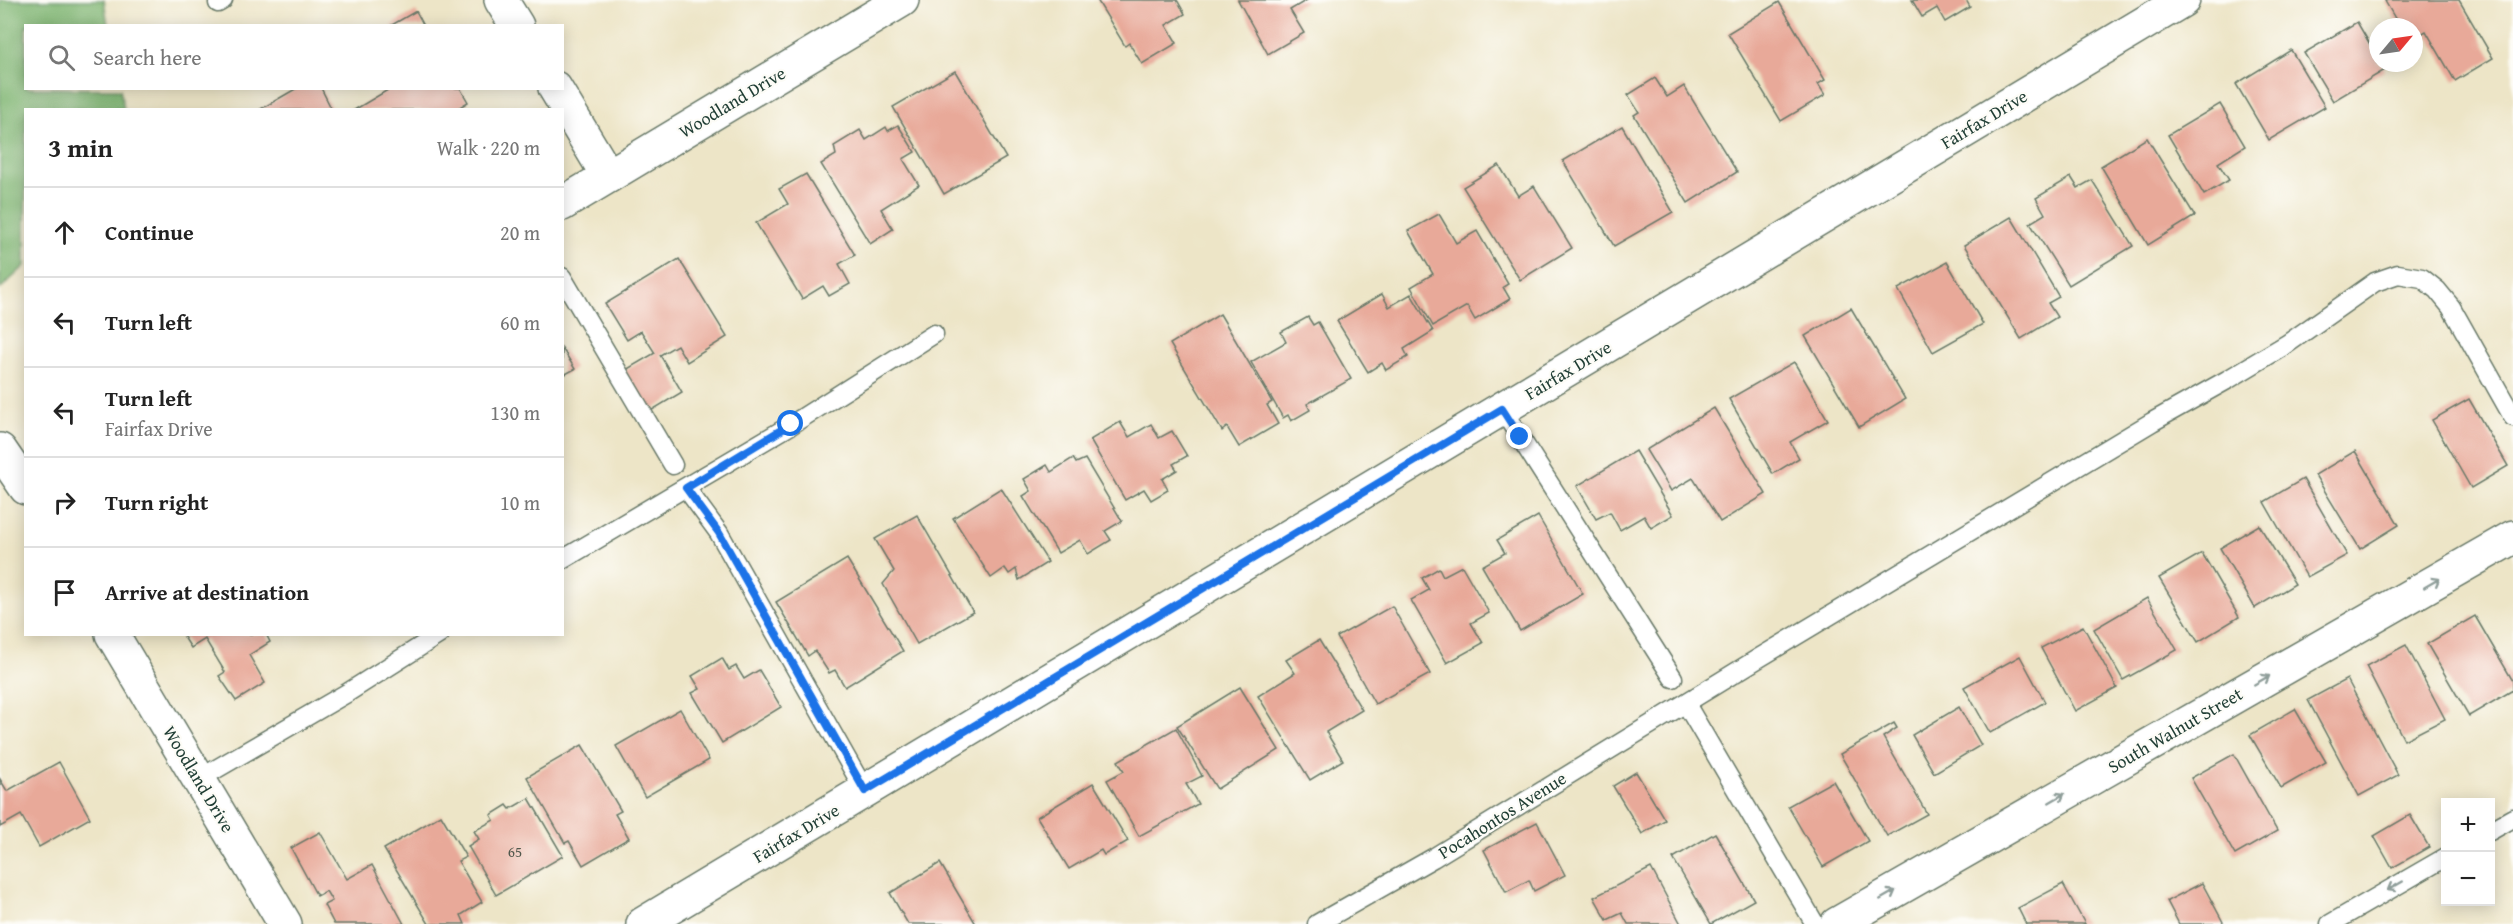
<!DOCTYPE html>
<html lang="en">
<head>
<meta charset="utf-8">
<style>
	body { margin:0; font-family:"Gentium Book Plus",serif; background:#f6f6f6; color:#222 }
	.controls { position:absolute; right:18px; bottom:18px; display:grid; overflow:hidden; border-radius:0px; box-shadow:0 3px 15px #0003 }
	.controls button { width:54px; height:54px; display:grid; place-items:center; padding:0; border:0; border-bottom:2px solid #e0e0e0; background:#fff; color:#222; font:30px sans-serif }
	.compass { position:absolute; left:2369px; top:18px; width:54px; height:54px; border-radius:50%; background:#fff; box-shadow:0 3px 15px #0003; rotate:61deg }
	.stop { position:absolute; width:18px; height:18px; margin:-14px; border:4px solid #1a73e8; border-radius:50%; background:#fff }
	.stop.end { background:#1a73e8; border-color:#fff; box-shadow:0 2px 6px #0008 }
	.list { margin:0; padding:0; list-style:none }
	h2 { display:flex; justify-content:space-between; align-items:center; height:78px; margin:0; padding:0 24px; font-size:26px }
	h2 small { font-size:20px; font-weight:400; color:#767676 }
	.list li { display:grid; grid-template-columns:39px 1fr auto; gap:18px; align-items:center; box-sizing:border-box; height:90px; padding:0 24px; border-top:2px solid #e0e0e0 }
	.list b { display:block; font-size:22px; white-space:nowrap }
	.list p { margin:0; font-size:20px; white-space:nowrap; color:#767676 }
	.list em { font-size:20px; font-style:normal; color:#767676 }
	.icon { flex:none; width:33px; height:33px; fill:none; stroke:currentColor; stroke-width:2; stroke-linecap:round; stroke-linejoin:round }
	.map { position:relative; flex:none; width:2513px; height:924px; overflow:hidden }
	.search { position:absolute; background:#fff; box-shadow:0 3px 15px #0003; left:24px; top:24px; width:540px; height:66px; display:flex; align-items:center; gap:15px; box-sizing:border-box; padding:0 21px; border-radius:0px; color:#767676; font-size:22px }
	.panel { position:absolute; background:#fff; box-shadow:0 3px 15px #0003; left:24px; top:108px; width:540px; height:528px; border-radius:0px }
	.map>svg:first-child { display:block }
</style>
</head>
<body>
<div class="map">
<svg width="2513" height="924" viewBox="0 0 2513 924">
	<rect width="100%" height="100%" fill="#fdfcf7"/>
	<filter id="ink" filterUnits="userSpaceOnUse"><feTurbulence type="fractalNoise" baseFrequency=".0167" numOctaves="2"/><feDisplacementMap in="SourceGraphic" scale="12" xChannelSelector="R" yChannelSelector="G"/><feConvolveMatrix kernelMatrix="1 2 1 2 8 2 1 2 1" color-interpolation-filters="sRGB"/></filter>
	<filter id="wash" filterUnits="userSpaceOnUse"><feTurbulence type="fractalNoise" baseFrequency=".008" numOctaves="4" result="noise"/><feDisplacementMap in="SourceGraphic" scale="24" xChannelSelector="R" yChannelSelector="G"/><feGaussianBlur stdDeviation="1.35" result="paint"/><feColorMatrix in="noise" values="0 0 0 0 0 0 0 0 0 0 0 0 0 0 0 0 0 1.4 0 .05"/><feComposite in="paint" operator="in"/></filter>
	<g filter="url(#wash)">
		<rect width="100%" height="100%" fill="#ede5c7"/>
		<polygon fill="#80b673" stroke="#507a54" stroke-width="1.5" points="0,0 104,0 108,25 26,26 26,88 120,89 124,109 26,110 25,266 0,289"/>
		<g id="blocks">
			<g fill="#e8a999">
				<polygon points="1097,0 1177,0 1185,14 1166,25 1177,43 1142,64 1129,43 1125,46"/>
				<polygon points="1238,0 1307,0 1290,10 1304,33 1268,54"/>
				<polygon points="1912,0 1966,0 1970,7 1945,22 1937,8 1922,17"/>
				<polygon points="2388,0 2459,0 2493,58 2455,81 2426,31 2414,38 2414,27 2400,27 2385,1"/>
				<polygon points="1779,2 1825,80 1818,84 1825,95 1781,121 1728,33"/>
				<polygon points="416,11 424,26 390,26"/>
				<polygon points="2357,22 2378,58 2378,63 2381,63 2385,70 2333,101 2304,53"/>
				<polygon points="2291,50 2325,107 2269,140 2236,84"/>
				<polygon points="955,71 1006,158 944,194 893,107"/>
				<polygon points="1655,78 1667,97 1684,86 1737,172 1688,203 1634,115 1639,112 1628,95"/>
				<polygon points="297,88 321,88 332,110 259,110"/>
				<polygon points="391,88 460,88 468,102 455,110 354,110"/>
				<polygon points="2220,104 2245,146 2218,163 2229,180 2204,195 2168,135"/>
				<polygon points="898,125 915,152 903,159 919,185 881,209 893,229 870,244 821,164 836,155 834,146 860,130 866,140 886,127 888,131"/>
				<polygon points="1622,126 1673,212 1614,246 1563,161"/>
				<polygon points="2147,138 2195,216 2148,245 2101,166"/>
				<polygon points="1499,165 1518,196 1534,186 1572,248 1520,280 1463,187"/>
				<polygon points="806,174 855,255 839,264 850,284 829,296 823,286 802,299 756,223 788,204 779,189"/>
				<polygon points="2071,177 2078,188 2092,180 2133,246 2069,285 2030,223 2045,214 2036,198"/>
				<polygon points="1439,214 1456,243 1477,231 1508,284 1503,287 1510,299 1475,320 1467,306 1433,326 1411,287 1433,274 1408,231"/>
				<polygon points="2011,217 2059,297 2048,303 2057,317 2021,339 1964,245"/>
				<polygon points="679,259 727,337 687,362 677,345 660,355 682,392 649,412 624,371 655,353 641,331 627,340 605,304"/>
				<polygon points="1947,262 1983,324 1933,352 1898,289"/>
				<polygon points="1382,294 1389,307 1411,294 1433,331 1404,349 1408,357 1386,370 1382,363 1368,372 1337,321"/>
				<polygon points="1851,308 1905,399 1859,427 1805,336"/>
				<polygon points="1220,314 1272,402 1267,405 1278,424 1239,447 1227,427 1222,431 1170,344"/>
				<polygon points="1308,317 1313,325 1318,322 1351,379 1307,404 1310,410 1291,421 1288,415 1283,418 1251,362 1286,342 1281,332"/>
				<polygon points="562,348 575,369 562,376"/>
				<polygon points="1794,362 1828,420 1790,442 1799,458 1773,474 1729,399"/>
				<polygon points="2469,399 2508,466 2471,488 2432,420"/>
				<polygon points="1714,408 1766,494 1720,522 1693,478 1671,491 1646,450"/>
				<polygon points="1120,422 1129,437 1151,424 1159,438 1172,431 1187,456 1173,464 1177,470 1162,479 1168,490 1151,500 1144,489 1125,500 1090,440"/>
				<polygon points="1635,451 1673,515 1651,528 1644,516 1620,530 1610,512 1596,519 1577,486"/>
				<polygon points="2355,451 2399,525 2360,549 2315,475"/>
				<polygon points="1073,458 1076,463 1085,459 1122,521 1105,531 1111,540 1088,554 1080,540 1058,553 1023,496 1031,491 1024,479 1047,465 1051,472"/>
				<polygon points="2303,479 2347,555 2307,577 2264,502"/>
				<polygon points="1001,488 1048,562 1019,580 1016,569 1009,574 1005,568 991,578 953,518"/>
				<polygon points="917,515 973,612 917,644 883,584 894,571 875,539"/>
				<polygon points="1538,516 1583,594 1520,631 1482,566 1505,553 1497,540"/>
				<polygon points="2259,525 2295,584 2255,608 2220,548"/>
				<polygon points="2202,553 2239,617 2198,642 2159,578"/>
				<polygon points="847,559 903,651 845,687 835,670 829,673 815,651 808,656 776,602"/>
				<polygon points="1462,566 1489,613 1471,623 1483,643 1447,663 1411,600 1429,590 1422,578 1439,568 1443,576"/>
				<polygon points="2147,598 2177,650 2123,680 2094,629"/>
				<polygon points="1392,606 1430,674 1375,704 1337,637"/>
				<polygon points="2475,616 2513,681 2513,690 2469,716 2427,644"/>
				<polygon points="2083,626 2117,688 2075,711 2041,648"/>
				<polygon points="182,634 266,634 270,642 249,655 265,683 236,701 219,676 225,672 205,639 191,648"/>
				<polygon points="1319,640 1362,710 1326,732 1343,760 1310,780 1258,696 1295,673 1286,660"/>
				<polygon points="2406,645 2445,719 2404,740 2366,666"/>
				<polygon points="2020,656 2045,702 1990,733 1964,687"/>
				<polygon points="722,658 729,670 736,666 744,679 759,670 781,707 722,743 692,693 700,689 692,676"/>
				<polygon points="2347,679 2398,775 2359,796 2308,700"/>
				<polygon points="1240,687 1279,750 1217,789 1177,726"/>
				<polygon points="1959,707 1981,745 1934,773 1912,735"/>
				<polygon points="680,709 709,760 645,797 616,746"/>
				<polygon points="2295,709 2326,762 2281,788 2250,735"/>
				<polygon points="1894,723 1897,728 1883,737 1927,814 1887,836 1840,754"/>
				<polygon points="1176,728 1202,776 1186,784 1198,804 1139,836 1107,780 1124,771 1118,761"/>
				<polygon points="582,745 621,811 615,814 629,838 583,865 569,841 565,843 527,777"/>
				<polygon points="2234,754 2277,831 2235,855 2191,778"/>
				<polygon points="59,762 90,818 39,847 21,815 0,827 0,779 7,791"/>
				<polygon points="1636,772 1665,820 1642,834 1613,786"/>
				<polygon points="1833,781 1868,841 1823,867 1788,806"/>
				<polygon points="1093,783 1128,841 1104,855 1101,850 1069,869 1037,817"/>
				<polygon points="529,798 563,856 496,895 468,846 479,839 474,831 494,820 491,815 507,805 510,809"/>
				<polygon points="441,815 466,857 458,861 482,902 461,915 465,924 429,924 384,849"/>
				<polygon points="2410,815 2429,847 2392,868 2374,836"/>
				<polygon points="1537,822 1565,875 1534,891 1529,880 1506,892 1484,850"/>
				<polygon points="320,832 347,879 372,865 404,924 334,924 324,905 332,901 326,891 317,896 291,848"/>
				<polygon points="1715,833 1754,900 1711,924 1673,858"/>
				<polygon points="940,863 976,924 908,924 890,893"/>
				<polygon points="1651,868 1681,924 1628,924 1622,913 1607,920 1594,897"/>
				<polygon points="2202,883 2224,924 2179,924 2167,901"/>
				<polygon points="2063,884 2085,924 2026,924 2018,908"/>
			</g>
		</g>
	</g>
	<g filter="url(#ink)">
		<use href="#blocks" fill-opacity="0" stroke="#677867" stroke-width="1.5"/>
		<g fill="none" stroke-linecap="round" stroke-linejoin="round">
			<g stroke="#677867" stroke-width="21">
				<g id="service">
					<polyline points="218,3 223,0"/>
					<polyline points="562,277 673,465"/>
					<polyline points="1502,409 1673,678"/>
					<polyline points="686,488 719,533 865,791"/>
					<polyline points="562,560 791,425 934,334"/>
					<polyline points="1686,704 1815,924"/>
					<polyline points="199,779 347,693 440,634"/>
					<polyline points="2490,831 2513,818"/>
					<polyline points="1317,924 1433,858 1759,658 2152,422 2227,380 2287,344 2375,282 2398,274 2422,278 2437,290 2451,307 2513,417"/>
					<polyline points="2330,924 2446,857"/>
				</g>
			</g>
			<g stroke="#677867" stroke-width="36">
				<g id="minor">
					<polyline points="501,0 517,26"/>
					<polyline points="555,88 608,176"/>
					<polyline points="562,204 902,0"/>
					<polyline points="0,450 26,488"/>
					<polyline points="112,634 285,924"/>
					<polyline points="643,924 2183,0"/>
					<polyline points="1837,924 2513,537"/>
				</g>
			</g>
			<use href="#service" stroke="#fff" stroke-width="18"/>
			<use href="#minor" stroke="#fff" stroke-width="33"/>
		</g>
		<defs><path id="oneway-shaft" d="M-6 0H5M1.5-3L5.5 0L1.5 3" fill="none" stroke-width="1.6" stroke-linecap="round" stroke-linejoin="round" transform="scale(1.5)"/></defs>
		<g stroke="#8f9e9a">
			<use href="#oneway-shaft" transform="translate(2432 583) rotate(-30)"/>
			<use href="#oneway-shaft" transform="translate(2262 680) rotate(-30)"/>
			<use href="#oneway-shaft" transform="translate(2057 798) rotate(-30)"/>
			<use href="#oneway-shaft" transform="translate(2395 886) rotate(150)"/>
			<use href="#oneway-shaft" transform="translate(1888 895) rotate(-30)"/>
		</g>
	</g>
	<g fill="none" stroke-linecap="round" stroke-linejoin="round" filter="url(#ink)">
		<polyline stroke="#1a73e8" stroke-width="8" points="791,424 686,488 719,533 865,791 1502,409 1520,437"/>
	</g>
	<g text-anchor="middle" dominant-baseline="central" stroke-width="4.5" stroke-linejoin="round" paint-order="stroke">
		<g font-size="15" fill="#51584d">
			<text x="515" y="851">65</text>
		</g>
		<g font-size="18" fill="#1f3d34" stroke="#fdfcf7">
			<text transform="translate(732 102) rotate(-31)">Woodland Drive</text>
			<text transform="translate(1984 119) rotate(-31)">Fairfax Drive</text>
			<text transform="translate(1568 370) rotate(-31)">Fairfax Drive</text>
			<text transform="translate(2175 730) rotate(-30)">South Walnut Street</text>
			<text transform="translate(199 779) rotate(59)">Woodland Drive</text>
			<text transform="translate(1502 815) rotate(-32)">Pocahontos Avenue</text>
			<text transform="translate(796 833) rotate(-31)">Fairfax Drive</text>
		</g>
	</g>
</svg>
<div class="controls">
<button>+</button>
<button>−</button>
</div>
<svg class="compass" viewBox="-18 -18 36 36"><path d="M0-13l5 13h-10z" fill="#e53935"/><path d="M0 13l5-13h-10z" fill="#767676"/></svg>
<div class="stop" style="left:791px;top:424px"></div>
<div class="stop end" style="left:1520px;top:437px"></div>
<div class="search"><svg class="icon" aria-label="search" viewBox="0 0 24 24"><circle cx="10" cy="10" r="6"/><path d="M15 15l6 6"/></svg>Search here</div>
<section class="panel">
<h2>3 min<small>Walk · 220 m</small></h2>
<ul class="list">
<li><svg class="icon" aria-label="ahead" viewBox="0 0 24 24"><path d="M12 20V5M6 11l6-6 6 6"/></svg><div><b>Continue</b></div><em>20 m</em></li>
<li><svg class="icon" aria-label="left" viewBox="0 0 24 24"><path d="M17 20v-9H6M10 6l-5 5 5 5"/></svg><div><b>Turn left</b></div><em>60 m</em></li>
<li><svg class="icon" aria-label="left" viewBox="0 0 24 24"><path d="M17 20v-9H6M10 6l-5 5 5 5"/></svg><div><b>Turn left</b><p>Fairfax Drive</p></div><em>130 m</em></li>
<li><svg class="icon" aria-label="right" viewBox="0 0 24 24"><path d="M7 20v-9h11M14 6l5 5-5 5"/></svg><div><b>Turn right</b></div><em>10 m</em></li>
<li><svg class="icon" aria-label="arrive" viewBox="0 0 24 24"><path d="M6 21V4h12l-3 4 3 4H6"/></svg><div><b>Arrive at destination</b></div></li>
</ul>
</section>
</div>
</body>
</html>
